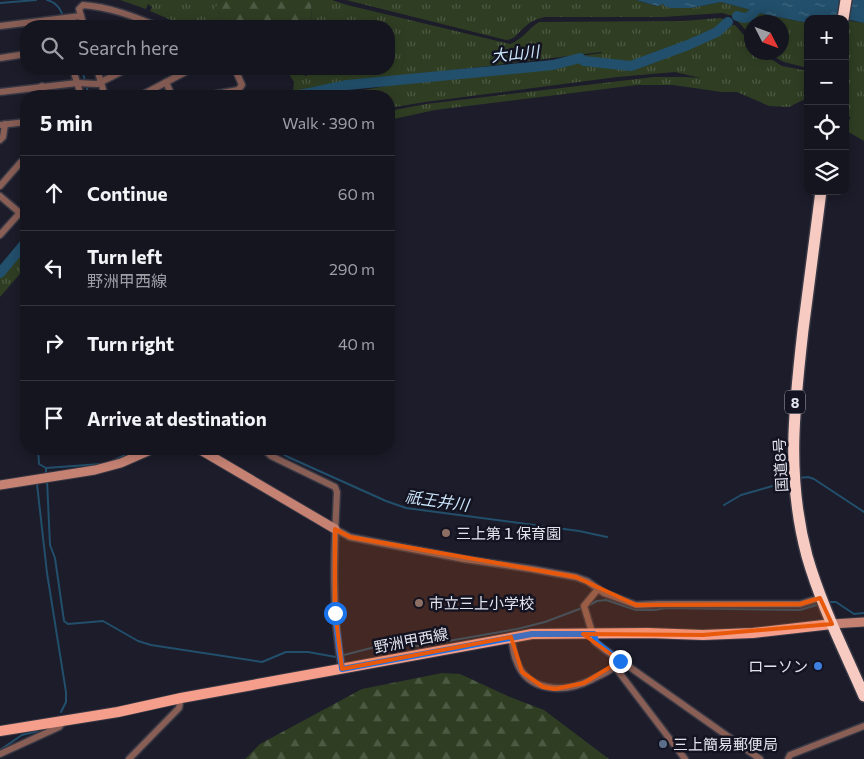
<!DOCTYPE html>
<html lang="en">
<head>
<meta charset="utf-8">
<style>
	body { margin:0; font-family:Commissioner,"Noto Sans JP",sans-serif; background:#1e1e29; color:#f1f3f6 }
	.controls { position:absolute; right:15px; top:15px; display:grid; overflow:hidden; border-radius:10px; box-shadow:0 2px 12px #0003 }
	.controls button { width:45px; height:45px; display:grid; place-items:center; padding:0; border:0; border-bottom:1px solid #34343e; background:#151520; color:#f1f3f6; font:25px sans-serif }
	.compass { position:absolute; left:744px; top:15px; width:45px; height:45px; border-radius:50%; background:#151520; box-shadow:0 2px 12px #0003; rotate:132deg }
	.stop { position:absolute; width:15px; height:15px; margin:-11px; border:4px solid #1a73e8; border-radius:50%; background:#fff }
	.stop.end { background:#1a73e8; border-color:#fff; box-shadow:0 1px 5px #0008 }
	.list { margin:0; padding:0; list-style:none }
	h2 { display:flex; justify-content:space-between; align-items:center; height:65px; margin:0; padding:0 20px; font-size:21px }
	h2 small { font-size:16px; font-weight:400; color:#9d9fa5 }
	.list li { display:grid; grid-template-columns:32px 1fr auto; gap:15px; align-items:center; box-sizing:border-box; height:75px; padding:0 20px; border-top:1px solid #34343e }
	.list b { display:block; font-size:19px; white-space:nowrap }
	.list p { margin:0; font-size:16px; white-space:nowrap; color:#9d9fa5 }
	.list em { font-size:16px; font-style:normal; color:#9d9fa5 }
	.icon { flex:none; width:28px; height:28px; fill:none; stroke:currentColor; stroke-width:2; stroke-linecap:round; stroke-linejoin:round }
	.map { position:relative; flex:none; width:864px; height:759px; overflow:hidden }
	.search { position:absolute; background:#151520; box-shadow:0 2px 12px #0003; left:20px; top:20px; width:375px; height:55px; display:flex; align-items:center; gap:12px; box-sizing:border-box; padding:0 18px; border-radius:20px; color:#9d9fa5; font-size:19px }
	.panel { position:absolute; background:#151520; box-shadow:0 2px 12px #0003; left:20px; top:90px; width:375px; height:365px; border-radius:20px }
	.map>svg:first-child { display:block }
</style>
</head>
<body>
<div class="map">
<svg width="864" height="759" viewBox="0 0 864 759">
	<defs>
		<pattern id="grass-tufts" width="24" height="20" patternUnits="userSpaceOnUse" patternTransform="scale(1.25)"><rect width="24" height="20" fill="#2f3e23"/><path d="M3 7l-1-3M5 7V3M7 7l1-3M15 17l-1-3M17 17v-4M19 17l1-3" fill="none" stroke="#4d5a43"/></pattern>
		<pattern id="forest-firs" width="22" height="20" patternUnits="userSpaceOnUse" patternTransform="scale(1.25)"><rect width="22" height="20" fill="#2f3e23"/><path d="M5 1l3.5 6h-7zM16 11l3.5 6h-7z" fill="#4d5a43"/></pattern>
		<pattern id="water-ripples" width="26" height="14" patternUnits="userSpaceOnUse" patternTransform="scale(1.25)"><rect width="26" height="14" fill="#224f6b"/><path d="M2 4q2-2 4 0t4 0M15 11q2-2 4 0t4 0" fill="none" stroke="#426880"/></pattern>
	</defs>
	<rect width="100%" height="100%" fill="#1c1c2a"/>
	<g fill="url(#grass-tufts)">
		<polygon points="120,0 221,0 215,8 222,17 218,26 192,26 192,24 189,22 185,26 150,11 152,7 148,4 146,9"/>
		<path d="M311,0H332L347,5L510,44C522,40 528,29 539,22L683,21L720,18L727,20L719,23L718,27L724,31L732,25H735L751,43L752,52L761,53L782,66L808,71V96L803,100L789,107L769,106L737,92H722L673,85H637L435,110L389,120V111L426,104L654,77H685L701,78L675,72L617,77L425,102L389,108V96H336L347,93L452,74L602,53L601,52L422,74L313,96H289L293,92L294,82L289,74L279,69C289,69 298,74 307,76L308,69H389V26H312Z"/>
		<path d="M346,0H636L656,6L664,4L671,8H691L721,2L751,10C747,19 743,14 736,15L741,20L754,12L808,23V68L784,62L767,53L782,52V22H752L751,36L733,16L722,13L663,17H545C537,19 531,21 526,26C519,31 515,40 506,40Z"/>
		<polygon points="845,20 864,23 864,120 845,116"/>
		<polygon points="26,239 26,269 25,268 0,297 0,266"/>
	</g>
	<g fill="url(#forest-firs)">
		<polygon points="221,0 311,0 312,26 218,26 222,17 215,8"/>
		<polygon points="442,673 460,674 510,697 544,710 609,759 245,759 260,744 362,689"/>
	</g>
	<polygon fill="#2f3e23" points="852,114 864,117 864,141 845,130"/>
	<polygon fill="url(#water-ripples)" points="636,0 864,0 864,23 836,17 835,19 808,19 808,23 754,12 741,20 740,16 749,14 751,10 721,2 691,8 671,8 664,6 664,4 657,6"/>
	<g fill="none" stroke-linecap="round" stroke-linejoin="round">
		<g stroke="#224f6b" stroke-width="2">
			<path d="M47,0C60,3 62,14 67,26"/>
			<polyline points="0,3 36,0"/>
			<polyline points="82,69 85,81"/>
			<polyline points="86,85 89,96"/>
			<polyline points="26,242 26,246"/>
			<polyline points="38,449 39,463"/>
			<polyline points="274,449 288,457 386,501 406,508 579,531 607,537"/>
			<polyline points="110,462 139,449"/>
			<polyline points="39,464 46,468 101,464"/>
			<polyline points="46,468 46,475"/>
			<polyline points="799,478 808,477 814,479 864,512"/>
			<polyline points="47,480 50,545 55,558 64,621 68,624 103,621 138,641 151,645 262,662 286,652 308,652 336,657 387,644 420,646 517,629 545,622 582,608"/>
			<polyline points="37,484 47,573 66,692 66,702 61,712"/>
			<polyline points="724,505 741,495 790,481"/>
			<polyline points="827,602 836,602 854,614 864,613"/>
			<polyline points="586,607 597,601 606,600 636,610 655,610 666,608 800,610 820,604"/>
			<polyline points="0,750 22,735 38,731"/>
		</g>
		<g stroke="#224f6b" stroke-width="10">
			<polyline points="737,16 744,18 749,17 760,6"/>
			<polyline points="295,96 347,85 553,65 580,58 584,61 631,66 688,45 717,32 728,22"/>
			<polyline points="0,273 26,242"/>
		</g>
		<g stroke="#383845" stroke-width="9">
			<g id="street">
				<polyline points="0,26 81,16"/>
				<path d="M84,26L79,9L83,5C109,7 133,16 157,26"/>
				<polyline points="0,58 26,54"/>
				<polyline points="73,69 81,96"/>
				<polyline points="97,69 105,96"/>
				<polyline points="166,82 172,96"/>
				<polyline points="42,86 45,96"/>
				<polyline points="0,92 77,83 97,84 127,69"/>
				<polyline points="140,96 191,69"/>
				<polyline points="205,96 238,90 242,85 235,69"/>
				<polyline points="0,125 26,122"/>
				<polyline points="0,140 3,137 5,124"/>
				<polyline points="0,186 21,162 26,158"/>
				<polyline points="0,196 20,213"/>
				<polyline points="0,235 26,206"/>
				<path d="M264,449L271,456L335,487L337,492C334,550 331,611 342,669"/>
				<polyline points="335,529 350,537 464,559 532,569 576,577 587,581 604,593 636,605 658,604 800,604 820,598"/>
				<polyline points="598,589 584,606 595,642 604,649 760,759"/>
				<path d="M511,637C513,645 513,653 516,660C527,693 565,693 591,680C602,674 613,671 620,661"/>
				<polyline points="615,667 685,759"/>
				<polyline points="0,754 59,727 64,721"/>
				<polyline points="129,759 179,708 181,698"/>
				<polyline points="788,759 790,755 864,726"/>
			</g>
		</g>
		<g stroke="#383845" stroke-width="11">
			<g id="secondary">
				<polyline points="199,449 335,529"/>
				<polyline points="0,485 95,470 121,463 153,449"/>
				<polyline points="832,624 864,622"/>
			</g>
		</g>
		<g stroke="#383845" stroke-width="12">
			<polyline id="primary" points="0,731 118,712 181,698 532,634 648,633 703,635 753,633 832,624"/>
		</g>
		<g stroke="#383845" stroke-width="14">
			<g id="highway">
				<polyline points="843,19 846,0"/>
				<path d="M821,191C815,238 809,284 803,330C794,409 786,478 807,556C821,605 844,650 864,696"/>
			</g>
		</g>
		<use href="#street" stroke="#885e55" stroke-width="6"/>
		<use href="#secondary" stroke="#c58273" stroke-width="9"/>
		<use href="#primary" stroke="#f59e8b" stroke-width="10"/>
		<use href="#highway" stroke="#f7cbc2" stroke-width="11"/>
	</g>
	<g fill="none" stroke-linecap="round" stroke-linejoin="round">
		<polyline stroke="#1a73e8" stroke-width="6" points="335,613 342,669 532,634 594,634 596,642 620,661"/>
	</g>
	<path fill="#e8590c" fill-opacity="0.2" stroke="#e8590c" stroke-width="4" stroke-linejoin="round" d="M335,529L350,537L576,577L636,605L800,604L820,598L832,624L703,635L583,634L620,661L584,683L555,689L543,687L522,672L511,637L342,669L335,610Z"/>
	<g fill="#8d6e63" stroke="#131321" stroke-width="2">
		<circle cx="446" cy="533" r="5"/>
		<circle cx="419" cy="603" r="5"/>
	</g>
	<circle fill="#3f7fe0" stroke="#131321" stroke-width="2" cx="818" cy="666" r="5"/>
	<circle fill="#5c6f8a" stroke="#131321" stroke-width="2" cx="663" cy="744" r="5"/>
	<g text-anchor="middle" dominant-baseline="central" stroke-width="5" stroke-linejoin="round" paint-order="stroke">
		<rect fill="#131321" stroke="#a4a5b0" stroke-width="1" x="785" y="390.5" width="20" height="23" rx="4"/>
		<g font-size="14" font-weight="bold" fill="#e2e3ed">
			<text x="795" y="402">8</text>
		</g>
		<g font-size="15" fill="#e2e3ed" stroke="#131321">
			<text transform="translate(780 465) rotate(-93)">国道8号</text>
			<text transform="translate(411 640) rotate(-11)">野洲甲西線</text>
		</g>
		<g font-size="15" fill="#e2e3ed" stroke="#131321" text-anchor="start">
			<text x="456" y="533">三上第１保育園</text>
			<text x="429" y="603">市立三上小学校</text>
			<text x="808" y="666" text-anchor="end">ローソン</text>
			<text x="673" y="744">三上簡易郵便局</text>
		</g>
		<g font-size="16" font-style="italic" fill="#cce7fb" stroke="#131321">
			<text transform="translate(515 53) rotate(-6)">大山川</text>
			<text transform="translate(437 500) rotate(8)">祇王井川</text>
		</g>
	</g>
</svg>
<div class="controls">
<button>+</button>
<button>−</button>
<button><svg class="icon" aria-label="locate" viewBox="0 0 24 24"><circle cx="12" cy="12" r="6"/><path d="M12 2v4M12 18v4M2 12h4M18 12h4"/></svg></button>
<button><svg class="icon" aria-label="layers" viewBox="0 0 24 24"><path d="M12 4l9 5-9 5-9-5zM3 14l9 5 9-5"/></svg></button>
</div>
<svg class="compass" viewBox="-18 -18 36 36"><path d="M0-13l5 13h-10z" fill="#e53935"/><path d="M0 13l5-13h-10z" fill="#9d9fa5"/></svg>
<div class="stop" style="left:335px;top:613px"></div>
<div class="stop end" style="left:620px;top:661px"></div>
<div class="search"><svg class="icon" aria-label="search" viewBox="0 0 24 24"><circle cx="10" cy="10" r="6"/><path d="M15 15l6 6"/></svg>Search here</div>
<section class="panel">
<h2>5 min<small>Walk · 390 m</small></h2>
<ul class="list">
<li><svg class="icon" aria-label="ahead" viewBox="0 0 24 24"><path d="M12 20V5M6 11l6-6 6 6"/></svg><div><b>Continue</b></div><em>60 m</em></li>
<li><svg class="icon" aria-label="left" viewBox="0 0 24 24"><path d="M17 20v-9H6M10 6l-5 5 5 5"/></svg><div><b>Turn left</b><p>野洲甲西線</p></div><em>290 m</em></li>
<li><svg class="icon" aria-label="right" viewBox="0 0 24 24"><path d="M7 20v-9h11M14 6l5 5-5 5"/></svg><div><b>Turn right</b></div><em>40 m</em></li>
<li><svg class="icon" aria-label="arrive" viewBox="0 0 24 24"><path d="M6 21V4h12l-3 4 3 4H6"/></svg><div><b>Arrive at destination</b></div></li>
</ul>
</section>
</div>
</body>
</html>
